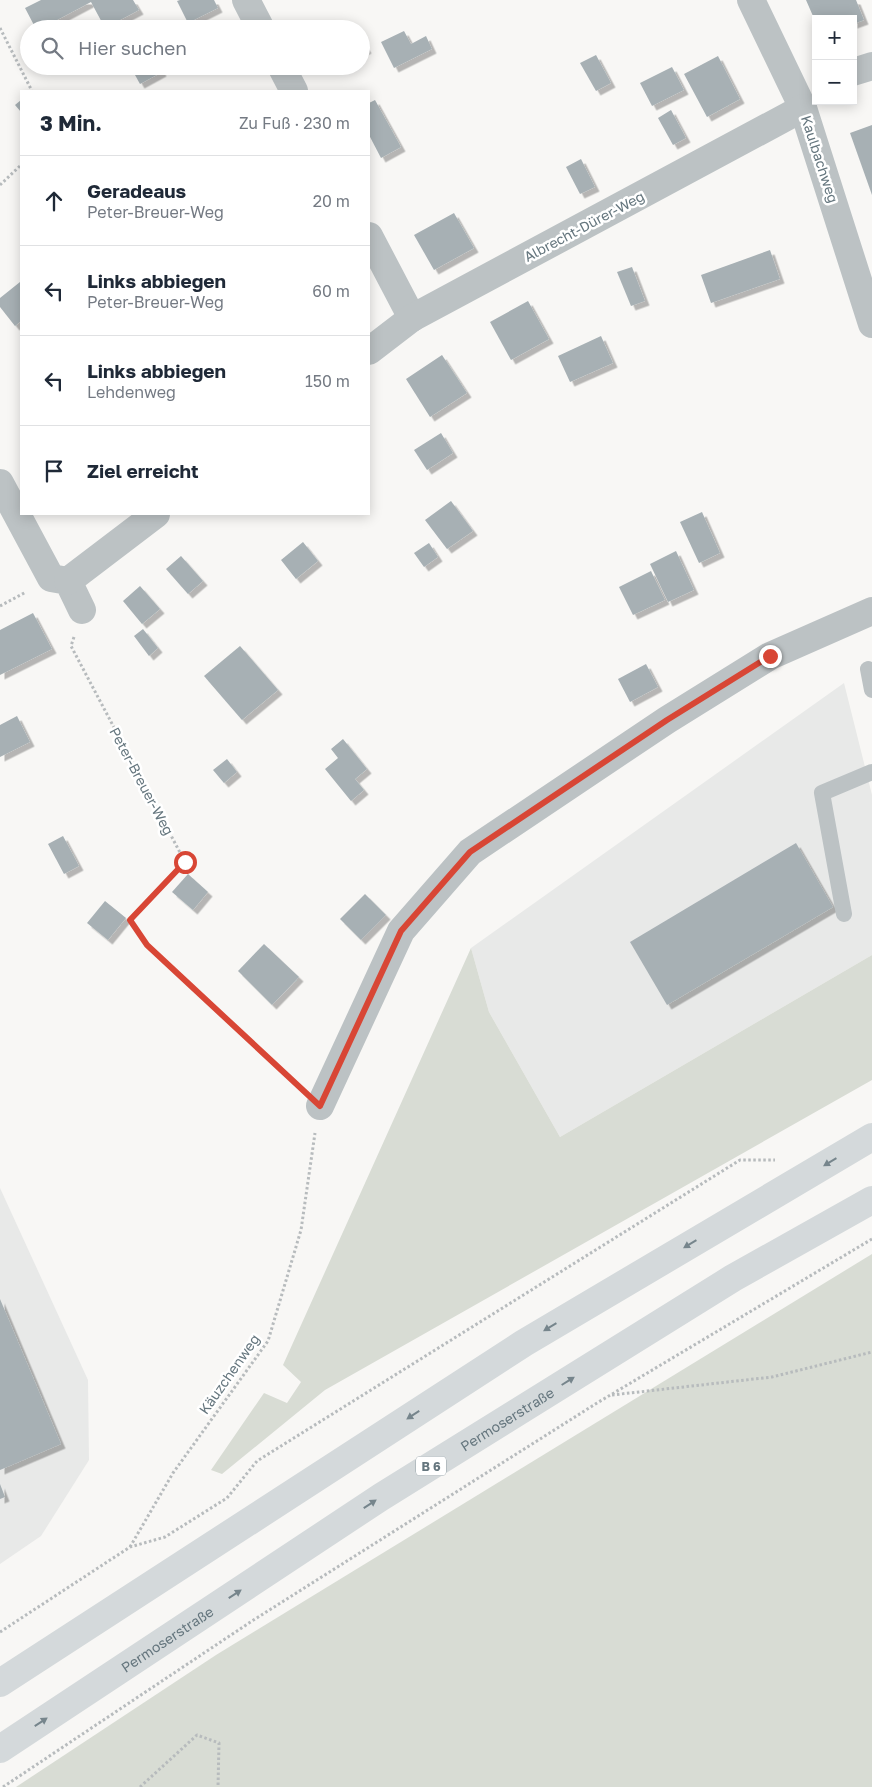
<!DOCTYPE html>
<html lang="de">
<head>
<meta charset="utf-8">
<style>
	body { margin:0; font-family:"Golos Text",sans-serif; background:#f2f2f3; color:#1f2937 }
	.controls { position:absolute; right:15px; top:15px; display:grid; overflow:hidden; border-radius:0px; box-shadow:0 2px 12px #0003 }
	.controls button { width:45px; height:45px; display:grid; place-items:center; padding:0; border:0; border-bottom:1px solid #e0e1e3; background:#fff; color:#1f2937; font:25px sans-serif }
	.stop { position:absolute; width:15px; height:15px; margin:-11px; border:4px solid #d84635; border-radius:50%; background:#fff }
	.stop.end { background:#d84635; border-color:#fff; box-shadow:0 1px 5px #0008 }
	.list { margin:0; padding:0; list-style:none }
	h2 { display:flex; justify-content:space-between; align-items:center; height:65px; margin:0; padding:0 20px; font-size:21px }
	h2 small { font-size:16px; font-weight:400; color:#747a83 }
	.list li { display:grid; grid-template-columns:32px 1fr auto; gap:15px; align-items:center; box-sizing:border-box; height:90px; padding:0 20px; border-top:1px solid #e0e1e3 }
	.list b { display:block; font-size:19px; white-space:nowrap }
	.list p { margin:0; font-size:16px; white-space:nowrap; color:#747a83 }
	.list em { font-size:16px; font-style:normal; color:#747a83 }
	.icon { flex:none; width:28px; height:28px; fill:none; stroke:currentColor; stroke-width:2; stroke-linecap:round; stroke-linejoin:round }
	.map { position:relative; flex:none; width:872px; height:1787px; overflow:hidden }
	.search { position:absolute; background:#fff; box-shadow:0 2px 12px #0003; left:20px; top:20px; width:350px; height:55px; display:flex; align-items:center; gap:12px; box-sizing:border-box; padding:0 18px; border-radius:28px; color:#747a83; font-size:19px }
	.panel { position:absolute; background:#fff; box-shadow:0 2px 12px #0003; left:20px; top:90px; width:350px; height:425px; border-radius:0px }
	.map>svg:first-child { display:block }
</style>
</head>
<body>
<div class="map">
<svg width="872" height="1787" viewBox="0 0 872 1787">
	<defs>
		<filter id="shadow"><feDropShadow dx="4.5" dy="4.5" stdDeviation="0" flood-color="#0004"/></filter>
	</defs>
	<rect width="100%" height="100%" fill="#f8f7f5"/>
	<g fill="#e8e9e8">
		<polygon points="844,683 872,795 872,955 560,1137 489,1012 471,948"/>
		<polygon points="0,1188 88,1380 89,1460 41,1536 0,1564"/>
	</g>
	<g fill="#d8dcd4">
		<polygon points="471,948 489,1012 560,1137 872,955 872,1080 325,1390 222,1474 211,1470 264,1393 287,1403 301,1382 283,1365"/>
		<polygon points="872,1254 872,1787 16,1787 216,1655"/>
	</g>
	<g fill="#a7b0b4" filter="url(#shadow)">
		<polygon points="41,0 133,0 139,10 105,28 91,2 40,29 36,29 25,8"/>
		<polygon points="180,0 214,0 218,8 188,23 177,1"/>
		<polygon points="806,0 856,0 864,20 853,24 853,19 816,19 816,23"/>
		<polygon points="404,31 411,44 426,36 432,49 394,68 381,42"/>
		<polygon points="361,39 367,49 361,52"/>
		<polygon points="596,55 611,83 596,91 580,63"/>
		<polygon points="718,56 740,99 707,117 684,74"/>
		<polygon points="130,66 159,66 162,72 140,84"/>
		<polygon points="672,67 684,90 652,106 640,83"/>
		<polygon points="21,100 21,112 15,105"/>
		<polygon points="375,100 401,147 381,158 369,135 369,103"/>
		<polygon points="671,110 686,138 673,145 658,118"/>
		<polygon points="872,125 872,195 850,133"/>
		<polygon points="581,159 595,187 580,194 566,167"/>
		<polygon points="454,213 474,248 434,270 414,235"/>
		<polygon points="770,250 780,279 711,303 701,275"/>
		<polygon points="632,267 645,301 631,306 617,272"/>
		<polygon points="20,282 21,321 15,326 0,307 0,298"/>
		<polygon points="528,301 549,339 511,360 490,322"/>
		<polygon points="601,336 613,363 570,382 558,356"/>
		<polygon points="442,355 467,393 430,417 406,379"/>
		<polygon points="441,433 453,453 427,470 414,450"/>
		<polygon points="451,501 473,531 447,549 425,520"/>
		<polygon points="702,512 720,553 699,563 680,522"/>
		<polygon points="303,542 318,561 296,579 281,560"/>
		<polygon points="429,543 438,557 424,567 414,553"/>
		<polygon points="676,551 694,590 668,602 650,564"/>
		<polygon points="181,556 203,581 188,594 166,569"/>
		<polygon points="651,571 665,600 633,615 619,587"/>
		<polygon points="140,586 160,609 142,624 123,601"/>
		<polygon points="33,613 52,649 0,675 0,630"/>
		<polygon points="143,629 158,648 149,656 134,636"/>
		<polygon points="240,646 278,690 242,720 204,676"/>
		<polygon points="646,664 658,687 630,702 618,679"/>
		<polygon points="17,716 30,742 0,757 0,725"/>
		<polygon points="343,739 367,769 355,779 364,790 351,801 325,769 338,758 331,749"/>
		<polygon points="227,759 237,772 224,783 213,770"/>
		<polygon points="63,836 79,866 64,874 48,844"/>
		<polygon points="796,843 833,907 667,1005 630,942"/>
		<polygon points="188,874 208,892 193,910 172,892"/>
		<polygon points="365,894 386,915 361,940 340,919"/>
		<polygon points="105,901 126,918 108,940 87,923"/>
		<polygon points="264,944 299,977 272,1005 238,971"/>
		<polygon points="0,1299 61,1444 0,1470"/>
		<polygon points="0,1484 5,1497 0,1499"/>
	</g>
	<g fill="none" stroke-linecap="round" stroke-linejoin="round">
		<g stroke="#b7bbbd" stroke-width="3" stroke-dasharray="2.5 2.5" stroke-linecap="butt">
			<polyline points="0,28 32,91"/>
			<polyline points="0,185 21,165"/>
			<polyline points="0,606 26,592"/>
			<polyline points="74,637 71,646 185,862 130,920 147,945 299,1086"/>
			<polyline points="612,1395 772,1377 872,1352"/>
			<polyline points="130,1547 173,1473 268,1341 301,1230 315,1133"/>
			<polyline points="0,1632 130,1547 165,1537 227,1498 257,1461 740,1160 775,1160"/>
			<polyline points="3,1787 252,1621 597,1403 872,1239"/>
			<polyline points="140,1787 197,1735 219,1743 218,1787"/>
		</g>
		<g stroke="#bcc2c4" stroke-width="16">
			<polyline points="868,669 872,690"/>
			<polyline points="844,914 822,793 872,772"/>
		</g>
		<g stroke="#bcc2c4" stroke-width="28">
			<polyline points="246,0 261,29"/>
			<polyline points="751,0 803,108 872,324"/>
			<polyline points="281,66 294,91"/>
			<polyline points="853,72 872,66"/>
			<polyline points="369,236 412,318"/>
			<polyline points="369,351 412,318 803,108"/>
			<polyline points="0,483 51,578 68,581 82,610"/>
			<polyline points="68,581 156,514"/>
			<polyline points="320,1106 401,931 470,852 667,720 770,656 872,611"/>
		</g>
		<g stroke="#d4d9db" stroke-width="28">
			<polyline points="0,1683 524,1343 872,1137"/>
			<path id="s1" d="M0,1749L381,1497L733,1278L872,1200"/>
		</g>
	</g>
	<defs><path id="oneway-solid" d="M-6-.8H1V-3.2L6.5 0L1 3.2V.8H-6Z" transform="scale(1.25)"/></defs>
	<g fill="#76858c">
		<use href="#oneway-solid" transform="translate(830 1162) rotate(149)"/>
		<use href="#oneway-solid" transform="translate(690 1244) rotate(149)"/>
		<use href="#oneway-solid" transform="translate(550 1327) rotate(149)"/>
		<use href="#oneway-solid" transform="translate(568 1381) rotate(-32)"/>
		<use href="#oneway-solid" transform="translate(413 1415) rotate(147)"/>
		<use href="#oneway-solid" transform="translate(370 1504) rotate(-33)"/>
		<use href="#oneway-solid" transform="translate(235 1594) rotate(-33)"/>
		<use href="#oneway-solid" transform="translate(41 1722) rotate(-33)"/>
	</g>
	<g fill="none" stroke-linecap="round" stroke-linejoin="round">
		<polyline stroke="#d84635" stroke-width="6" points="185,862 130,920 147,945 320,1106 401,931 470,852 667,720 770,656"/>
	</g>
	<g text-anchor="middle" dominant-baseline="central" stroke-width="5" stroke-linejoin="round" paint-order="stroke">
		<rect fill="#fff" stroke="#939fa5" stroke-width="1" x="416" y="1456.5" width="30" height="19" rx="4"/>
		<g font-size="12" font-weight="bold" fill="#65767e">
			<text x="431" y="1466">B 6</text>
		</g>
		<g font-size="14" fill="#65767e" stroke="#fff">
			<text transform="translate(820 159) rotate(72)">Kaulbachweg</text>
			<text transform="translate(584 226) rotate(-28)">Albrecht-Dürer-Weg</text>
			<text transform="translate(142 781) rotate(62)">Peter-Breuer-Weg</text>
			<text transform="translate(229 1374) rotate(-55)">Käuzchenweg</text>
			<text stroke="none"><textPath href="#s1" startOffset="605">Permoserstraße</textPath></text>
			<text stroke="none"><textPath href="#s1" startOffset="200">Permoserstraße</textPath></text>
		</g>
	</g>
</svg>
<div class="controls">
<button>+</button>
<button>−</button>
</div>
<div class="stop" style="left:185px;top:862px"></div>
<div class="stop end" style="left:770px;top:656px"></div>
<div class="search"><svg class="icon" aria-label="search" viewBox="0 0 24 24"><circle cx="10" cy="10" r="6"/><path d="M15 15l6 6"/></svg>Hier suchen</div>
<section class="panel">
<h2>3 Min.<small>Zu Fuß · 230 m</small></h2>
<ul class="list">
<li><svg class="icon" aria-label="ahead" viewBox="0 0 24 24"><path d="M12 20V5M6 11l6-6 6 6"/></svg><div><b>Geradeaus</b><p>Peter-Breuer-Weg</p></div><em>20 m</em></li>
<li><svg class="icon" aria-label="left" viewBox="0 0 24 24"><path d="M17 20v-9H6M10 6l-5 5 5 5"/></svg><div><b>Links abbiegen</b><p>Peter-Breuer-Weg</p></div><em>60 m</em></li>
<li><svg class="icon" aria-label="left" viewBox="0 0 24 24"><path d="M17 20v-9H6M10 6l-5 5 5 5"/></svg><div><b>Links abbiegen</b><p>Lehdenweg</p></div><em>150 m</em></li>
<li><svg class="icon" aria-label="arrive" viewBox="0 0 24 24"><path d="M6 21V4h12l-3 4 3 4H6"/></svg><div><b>Ziel erreicht</b></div></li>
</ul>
</section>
</div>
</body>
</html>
